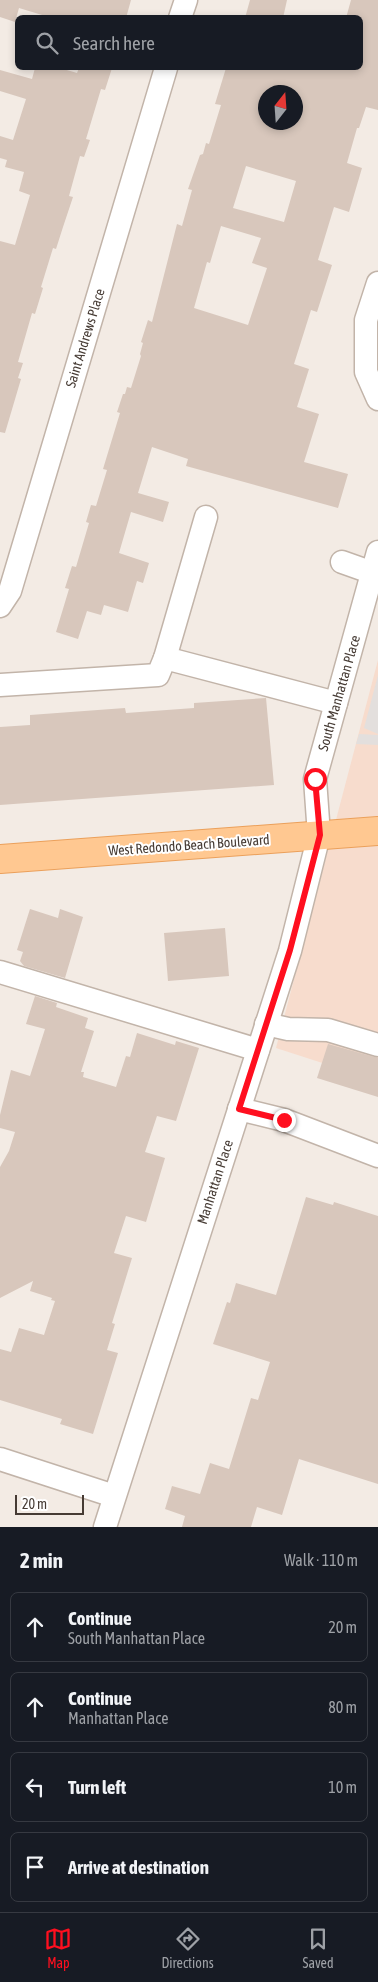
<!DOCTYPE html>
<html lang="en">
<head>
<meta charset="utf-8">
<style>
	body { margin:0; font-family:"Asap Condensed",sans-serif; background:#242831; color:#f1f3f6 }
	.compass { position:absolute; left:258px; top:85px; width:45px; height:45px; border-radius:50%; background:#171b24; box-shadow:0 2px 8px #0003; rotate:17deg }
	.scale { position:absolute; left:15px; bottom:12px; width:69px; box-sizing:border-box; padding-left:5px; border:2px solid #463b34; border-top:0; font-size:14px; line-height:18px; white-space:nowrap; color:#463b34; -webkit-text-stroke:4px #fff; paint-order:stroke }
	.stop { position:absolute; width:15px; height:15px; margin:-11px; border:4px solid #ff0f1f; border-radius:50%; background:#fff }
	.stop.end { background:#ff0f1f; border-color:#fff; box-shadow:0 1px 5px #0008 }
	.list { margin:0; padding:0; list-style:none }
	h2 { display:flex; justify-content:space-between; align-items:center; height:65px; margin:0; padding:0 20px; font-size:21px }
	h2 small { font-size:16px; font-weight:400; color:#9ea1a6 }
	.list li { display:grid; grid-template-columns:32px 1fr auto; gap:15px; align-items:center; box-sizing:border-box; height:70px; margin:0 10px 10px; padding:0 10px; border:1px solid #363941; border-radius:8px }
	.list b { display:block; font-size:19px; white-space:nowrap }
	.list p { margin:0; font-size:16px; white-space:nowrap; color:#9ea1a6 }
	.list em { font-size:16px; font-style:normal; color:#9ea1a6 }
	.icon { flex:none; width:28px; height:28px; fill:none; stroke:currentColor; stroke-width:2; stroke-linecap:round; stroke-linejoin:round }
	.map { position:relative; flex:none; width:378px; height:1527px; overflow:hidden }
	.search { position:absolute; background:#171b24; box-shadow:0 2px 8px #0003; left:15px; right:15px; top:15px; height:55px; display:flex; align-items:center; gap:12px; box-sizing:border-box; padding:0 18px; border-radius:8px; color:#9ea1a6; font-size:19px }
	.sheet { height:385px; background:#171b24 }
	nav { display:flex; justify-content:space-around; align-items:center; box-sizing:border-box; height:70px; border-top:1px solid #363941; background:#171b24; font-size:14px; color:#9ea1a6 }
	nav a { display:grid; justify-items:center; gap:2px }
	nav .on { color:#ff0f1f }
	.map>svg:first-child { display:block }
</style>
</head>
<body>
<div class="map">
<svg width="378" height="1527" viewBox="0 0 378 1527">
	<rect width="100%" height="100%" fill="#f3ebe4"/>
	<polygon fill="#f7dccd" points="378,660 378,1081 276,1048"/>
	<g fill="#e3dfdd">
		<polygon points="378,675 378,734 364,728"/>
		<polygon points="359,734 378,735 378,745 356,744"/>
	</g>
	<g fill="#d8c7bc" fill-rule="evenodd">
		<polygon points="0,0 131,0 126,18 52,18 19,8 15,22 0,17"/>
		<polygon points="250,0 287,0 283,18 245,18"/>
		<path d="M351,0H378V110L366,107L359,128H357L347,163L362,168L349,212L334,207L318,260L332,265L317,312L311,310L294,364L309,369L297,407L319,414L304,462L348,474L338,508L186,466L188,459L152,447L138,493L169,502L163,522L131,512L119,553L149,563L143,583L137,581L128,612L104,605L101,615L87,611L78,639L56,632L69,589L65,588L72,566L76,567L89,523L86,522L91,505L96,506L107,470L103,469L120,413L117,412L123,394H125L127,387L131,388L141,356L140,354L143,343L141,342L148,320L152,322L177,224L182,226L192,190L188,189L200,155L203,154L206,143L209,144L221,105L215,104L226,68H360V18H346ZM266,92H296V122H266ZM246,166L296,181L284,222L233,208ZM221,226L261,238L252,263L267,268L248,325L194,308L207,262L210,263Z"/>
		<polygon points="35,68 60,68 77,73 79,68 112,68 105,90 101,89 86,139 90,140 84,157 80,156 69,196 73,197 63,227 56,249 53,248 41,287 43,288 35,314 32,313 18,362 23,363 18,378 21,379 5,433 0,432 0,241 15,245 30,195 19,191 24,172 5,167 7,160 0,158 0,136 13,140 26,99 0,91 0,70 32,79"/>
		<polygon points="266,698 274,785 0,805 0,727 30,725 30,715 125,708 126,713 194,708 194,703"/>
		<polygon points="30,909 58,918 60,909 83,917 65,978 24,966 20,961 23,952 17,950"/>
		<polygon points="225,928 229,976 168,981 164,933"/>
		<polygon points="35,996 57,1003 56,1007 88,1018 85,1028 94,1031 81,1072 84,1072 83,1077 116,1087 126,1056 130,1057 137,1033 175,1045 176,1041 199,1048 176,1121 157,1116 145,1152 165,1158 146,1222 126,1216 114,1253 132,1258 112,1323 115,1324 107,1350 118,1353 93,1434 60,1424 62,1419 0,1400 0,1349 11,1352 19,1328 44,1335 55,1301 51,1300 52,1298 30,1291 33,1281 0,1298 0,1167 9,1151 15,1132 0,1128 0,1115 11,1070 30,1076 45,1029 26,1024"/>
		<polygon points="328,1044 378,1058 378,1097 317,1078"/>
		<polygon points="306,1197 333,1205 334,1202 378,1216 378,1484 299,1459 282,1515 257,1507 251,1527 182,1527 185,1516 165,1509 172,1486 200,1494 210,1463 229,1469 251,1398 258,1400 270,1362 213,1344 227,1302 230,1303 236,1283 276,1295"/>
	</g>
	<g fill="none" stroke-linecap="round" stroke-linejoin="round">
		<g stroke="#c2b4a9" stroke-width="25">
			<g id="minor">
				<polyline points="180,18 186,0"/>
				<polyline points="378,283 366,320 366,372 378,399"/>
				<polyline points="206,517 165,658 336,703"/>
				<polyline points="342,562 373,573"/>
				<polyline points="0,606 10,591 166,68"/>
				<polyline points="0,685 158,675 165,658"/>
				<polyline points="0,972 258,1050"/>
				<polyline points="266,1024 288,1029 328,1030 378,1045"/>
				<polyline points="239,1109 284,1120 378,1156"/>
				<polyline points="0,1459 114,1496"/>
				<polyline points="105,1527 290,951 319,835 315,779 378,552"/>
			</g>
		</g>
		<g stroke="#eba05b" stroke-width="30">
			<polyline id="major" points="0,859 378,831"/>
		</g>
		<use href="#minor" stroke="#fff" stroke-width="22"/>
		<use href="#major" stroke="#ffc891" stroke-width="28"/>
	</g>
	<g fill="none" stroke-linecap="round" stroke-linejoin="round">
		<polyline stroke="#ff0f1f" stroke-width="6" points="284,1120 239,1109 290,950 320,835 315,779"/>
	</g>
	<g text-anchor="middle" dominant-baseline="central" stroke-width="4" stroke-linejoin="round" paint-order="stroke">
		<g font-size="14" fill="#463b34" stroke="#fff">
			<text transform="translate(85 338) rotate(-73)">Saint Andrews Place</text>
			<text transform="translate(339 693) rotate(-74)">South Manhattan Place</text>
			<text transform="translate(189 845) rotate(-4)">West Redondo Beach Boulevard</text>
			<text transform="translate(215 1182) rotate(-72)">Manhattan Place</text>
		</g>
	</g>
</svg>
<svg class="compass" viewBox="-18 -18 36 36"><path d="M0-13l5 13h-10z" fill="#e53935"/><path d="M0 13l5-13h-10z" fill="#9ea1a6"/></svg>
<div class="scale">20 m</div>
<div class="stop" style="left:315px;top:779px"></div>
<div class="stop end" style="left:284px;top:1120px"></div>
<div class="search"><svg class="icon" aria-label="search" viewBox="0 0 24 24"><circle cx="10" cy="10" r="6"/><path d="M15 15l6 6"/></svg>Search here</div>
</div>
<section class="sheet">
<h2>2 min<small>Walk · 110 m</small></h2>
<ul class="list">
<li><svg class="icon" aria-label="ahead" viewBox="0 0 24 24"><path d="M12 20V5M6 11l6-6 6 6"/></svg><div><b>Continue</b><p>South Manhattan Place</p></div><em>20 m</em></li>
<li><svg class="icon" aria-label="ahead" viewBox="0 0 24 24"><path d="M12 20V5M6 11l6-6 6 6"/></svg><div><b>Continue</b><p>Manhattan Place</p></div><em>80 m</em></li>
<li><svg class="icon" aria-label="left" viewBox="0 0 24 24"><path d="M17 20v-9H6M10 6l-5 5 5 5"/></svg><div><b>Turn left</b></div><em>10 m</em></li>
<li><svg class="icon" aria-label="arrive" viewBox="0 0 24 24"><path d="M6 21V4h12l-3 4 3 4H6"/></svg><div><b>Arrive at destination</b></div></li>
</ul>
</section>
<nav>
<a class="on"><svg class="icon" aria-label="map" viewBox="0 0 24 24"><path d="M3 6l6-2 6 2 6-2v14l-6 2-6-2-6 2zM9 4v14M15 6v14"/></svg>Map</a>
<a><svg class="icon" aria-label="directions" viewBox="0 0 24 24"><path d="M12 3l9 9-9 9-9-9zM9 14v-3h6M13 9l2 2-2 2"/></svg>Directions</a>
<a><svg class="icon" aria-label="saved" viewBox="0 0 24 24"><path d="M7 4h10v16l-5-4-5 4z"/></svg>Saved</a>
</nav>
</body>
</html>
